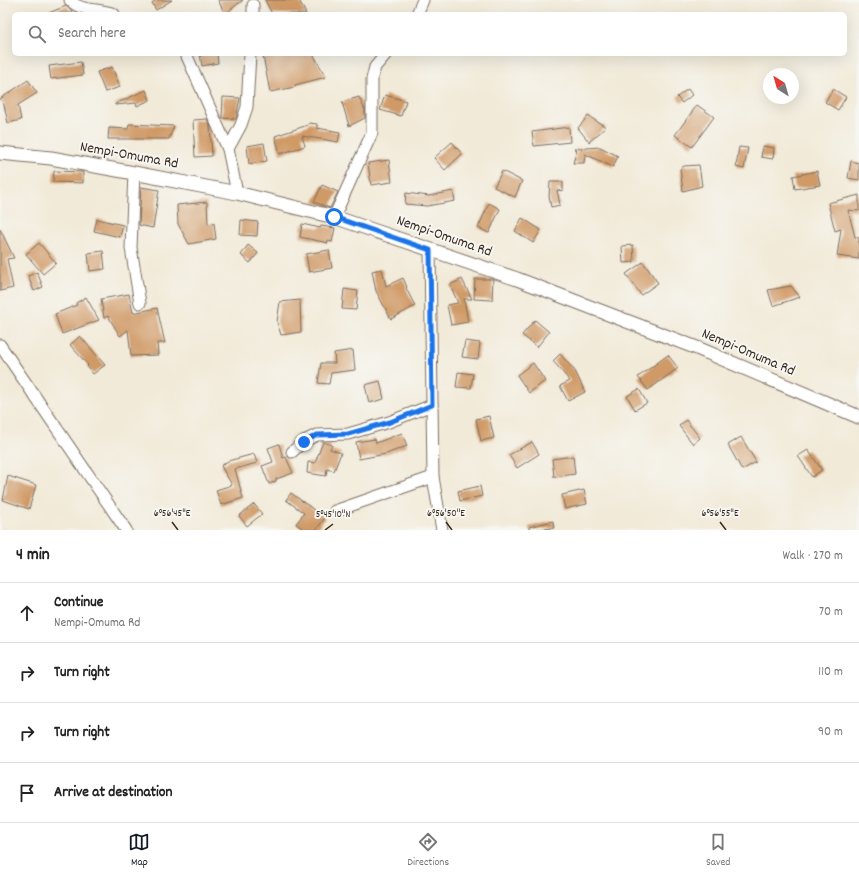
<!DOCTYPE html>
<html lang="en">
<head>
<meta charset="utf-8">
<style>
	body { margin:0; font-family:Dekko,sans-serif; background:#f2f2f2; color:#222 }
	.compass { position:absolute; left:763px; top:68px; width:36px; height:36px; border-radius:50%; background:#fff; box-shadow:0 4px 16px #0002; rotate:323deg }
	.stop { position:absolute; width:12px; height:12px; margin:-9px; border:3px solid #1a73e8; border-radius:50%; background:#fff }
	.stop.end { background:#1a73e8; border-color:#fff; box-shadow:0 1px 4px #0008 }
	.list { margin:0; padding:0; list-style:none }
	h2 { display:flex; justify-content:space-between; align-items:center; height:52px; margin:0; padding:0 16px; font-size:17px }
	h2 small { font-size:13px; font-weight:400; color:#767676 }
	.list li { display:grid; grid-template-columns:26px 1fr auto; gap:12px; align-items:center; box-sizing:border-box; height:60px; padding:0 16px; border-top:1px solid #e0e0e0 }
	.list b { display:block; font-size:15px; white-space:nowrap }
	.list p { margin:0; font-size:13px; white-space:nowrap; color:#767676 }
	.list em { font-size:13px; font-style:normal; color:#767676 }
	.icon { flex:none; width:22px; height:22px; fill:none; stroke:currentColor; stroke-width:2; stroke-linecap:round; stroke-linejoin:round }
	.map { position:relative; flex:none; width:859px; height:530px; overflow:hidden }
	.search { position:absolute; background:#fff; box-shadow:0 4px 16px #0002; left:12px; right:12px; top:12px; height:44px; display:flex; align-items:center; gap:10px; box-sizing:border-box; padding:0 14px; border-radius:6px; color:#767676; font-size:15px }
	.sheet { height:292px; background:#fff }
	nav { display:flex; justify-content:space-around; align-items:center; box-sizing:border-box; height:56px; border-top:1px solid #e0e0e0; background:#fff; font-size:11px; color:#767676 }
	nav a { display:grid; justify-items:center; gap:2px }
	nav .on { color:#111827 }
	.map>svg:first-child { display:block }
</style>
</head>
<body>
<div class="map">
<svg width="859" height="530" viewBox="0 0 859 530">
	<rect width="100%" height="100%" fill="#f6f6f2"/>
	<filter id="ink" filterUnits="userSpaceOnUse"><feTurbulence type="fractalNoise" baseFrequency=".025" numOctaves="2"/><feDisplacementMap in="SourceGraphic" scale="8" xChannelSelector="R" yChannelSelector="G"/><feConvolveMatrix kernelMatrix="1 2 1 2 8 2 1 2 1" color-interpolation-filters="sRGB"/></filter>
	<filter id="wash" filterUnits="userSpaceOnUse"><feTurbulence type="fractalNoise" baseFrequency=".012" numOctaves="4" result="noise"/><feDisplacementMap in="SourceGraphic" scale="16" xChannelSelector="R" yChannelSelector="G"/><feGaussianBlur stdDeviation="0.9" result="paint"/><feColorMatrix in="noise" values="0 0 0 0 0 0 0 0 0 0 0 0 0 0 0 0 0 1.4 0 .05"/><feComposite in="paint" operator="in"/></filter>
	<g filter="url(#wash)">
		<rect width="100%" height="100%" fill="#f2ead8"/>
		<g id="blocks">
			<g fill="#d09a66">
				<polygon points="156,0 172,0 156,10 152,3"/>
				<polygon points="218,0 243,0 225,14"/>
				<polygon points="265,0 299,0 306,14 272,14"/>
				<polygon points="66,6 75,14 46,14"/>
				<polygon points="200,54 217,54 218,63 202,66"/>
				<polygon points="271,54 313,54 326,77 295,85 295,87 270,92 263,56"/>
				<polygon points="81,62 83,75 51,79 49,66"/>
				<polygon points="112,67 120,87 105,92 97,72"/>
				<polygon points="28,80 37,93 18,105 21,120 8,123 4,105 0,99"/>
				<polygon points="688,89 692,95 682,103 677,97"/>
				<polygon points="833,89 846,97 838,110 825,102"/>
				<polygon points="146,90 150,100 137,106 136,103 115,105 115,104"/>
				<polygon points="385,95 406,101 401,116 380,110"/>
				<polygon points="223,97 240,98 236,119 222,118"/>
				<polygon points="359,97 365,110 365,118 349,126 342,102"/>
				<polygon points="697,105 714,117 692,147 675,135"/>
				<polygon points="588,116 606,127 589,142 578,128"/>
				<polygon points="207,119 210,125 212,156 195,157 193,120"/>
				<polygon points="309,123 317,124 317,128 340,132 338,142 302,136 305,146 280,154 275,136 308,125"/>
				<polygon points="129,124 174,126 169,139 108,139 109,128 128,129"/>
				<polygon points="569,127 570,142 534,146 532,132"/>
				<polygon points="452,142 462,154 445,170 434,158"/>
				<polygon points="264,143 267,161 249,164 247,146"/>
				<polygon points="763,146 774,148 773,159 761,157"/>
				<polygon points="600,147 618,156 613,167 585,154 584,163 573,163 577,150 574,149"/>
				<polygon points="739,147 748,148 744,169 736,167"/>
				<polygon points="389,160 392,182 371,185 368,163"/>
				<polygon points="851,161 859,163 859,180 848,178"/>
				<polygon points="699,165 702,186 683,191 680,169 684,166"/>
				<polygon points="54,171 83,172 83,183 53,182"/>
				<polygon points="502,171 522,181 515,197 494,187"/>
				<polygon points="817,171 820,185 795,189 793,176"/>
				<polygon points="550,182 563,182 563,191 557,190 560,205 551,207 549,196"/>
				<polygon points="322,185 338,192 330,208 314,202"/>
				<polygon points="141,187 159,190 153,228 139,225"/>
				<polygon points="453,191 455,201 427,206 405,204 406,193 429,196"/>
				<polygon points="859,195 859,211 848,210 855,237 859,238 859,259 837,256 841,229 835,231 828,203"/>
				<polygon points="207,202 208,224 214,223 216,239 189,244 178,224 177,205"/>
				<polygon points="489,203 500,209 489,233 478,228"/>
				<polygon points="522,218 541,230 533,243 515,231"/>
				<polygon points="97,219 123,225 120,237 94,231"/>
				<polygon points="241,220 258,222 257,236 240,235"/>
				<polygon points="302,224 320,228 321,226 335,228 332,242 327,241 328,243 300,237"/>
				<polygon points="0,229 14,258 7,259 13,288 0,291"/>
				<polygon points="39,243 56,263 43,274 26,254"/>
				<polygon points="248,245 258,253 250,263 241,255"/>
				<polygon points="633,245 634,262 623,263 622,246"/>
				<polygon points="329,250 332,268 309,272 306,254"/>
				<polygon points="103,251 105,269 90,271 88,253"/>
				<polygon points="643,262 658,283 641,295 626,274"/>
				<polygon points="382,269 386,286 403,278 407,287 406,288 415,306 391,319 376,291 372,271"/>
				<polygon points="37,272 43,287 34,291 28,276"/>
				<polygon points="462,279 472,299 464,299 468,322 451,325 447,305 458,303 450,285"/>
				<polygon points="475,279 493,279 492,300 474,299"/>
				<polygon points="791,286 800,297 773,306 768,290"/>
				<polygon points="344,289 358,291 356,310 342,309"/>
				<polygon points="129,294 133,313 157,308 165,343 157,343 158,355 131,356 128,330 120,336 108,316 104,318 101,299"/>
				<polygon points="86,297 99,320 62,334 55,314 77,305 76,303"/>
				<polygon points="300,300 301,332 281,335 277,322 280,302"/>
				<polygon points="535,320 549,332 537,347 522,335"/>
				<polygon points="80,336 105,365 93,374 87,366 88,365 70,345"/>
				<polygon points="465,341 480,343 478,359 462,357"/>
				<polygon points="353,350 355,370 331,373 329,384 318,383 321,363 335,363 334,353"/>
				<polygon points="560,354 575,371 585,392 568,401 560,386 570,381 553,361"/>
				<polygon points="668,355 678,368 648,390 638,377"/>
				<polygon points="533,363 545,381 529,393 517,375"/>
				<polygon points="458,372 473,374 471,388 456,387"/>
				<polygon points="380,381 384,399 369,403 365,385"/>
				<polygon points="639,389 647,403 635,410 627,396"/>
				<polygon points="489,416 494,438 481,441 476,419"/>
				<polygon points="686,420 700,438 693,444 679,426"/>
				<polygon points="402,433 407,446 386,454 359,459 356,442 375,439 376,443"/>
				<polygon points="741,437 756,462 742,470 728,445"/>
				<polygon points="323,442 332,445 330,449 341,453 334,471 327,469 326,476 307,473 308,462 315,463"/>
				<polygon points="532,442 539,454 517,468 509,455"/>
				<polygon points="279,444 283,458 286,457 293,473 276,479 276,481 269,484 262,466 273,462 268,448"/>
				<polygon points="808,450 822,470 812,477 798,456"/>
				<polygon points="254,454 257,463 235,469 243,498 221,505 216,490 232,485 221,466 228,461"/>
				<polygon points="573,456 575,474 554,477 552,459"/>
				<polygon points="8,476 36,485 29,509 3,500"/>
				<polygon points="480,486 482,496 460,501 458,491"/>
				<polygon points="584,490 587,504 565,509 562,495"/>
				<polygon points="291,493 325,518 316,530 305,530 296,524 304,513 286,500"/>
				<polygon points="254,504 262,514 247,526 239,516"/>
				<polygon points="553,521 554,528 529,530 529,527"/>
			</g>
		</g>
	</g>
	<g filter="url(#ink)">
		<use href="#blocks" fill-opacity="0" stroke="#7b6d5f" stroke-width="1"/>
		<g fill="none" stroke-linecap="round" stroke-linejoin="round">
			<g stroke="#7b6d5f" stroke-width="13">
				<g id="minor">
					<path d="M70,0C80,12 99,8 114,14"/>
					<polyline points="253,14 253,5"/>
					<polyline points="417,14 423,0"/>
					<polyline points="186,54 228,149 237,193"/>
					<polyline points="228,149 241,125 247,107 250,54"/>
					<polyline points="134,173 131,248 140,303"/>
					<polyline points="334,217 372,133 372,79 375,67 386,54"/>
					<polyline points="430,250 433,477 442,530"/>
					<polyline points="0,345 126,530"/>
					<polyline points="292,452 304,441 317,435 348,434 389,422 432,405"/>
					<polyline points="335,511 433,477"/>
				</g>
			</g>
			<g stroke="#7b6d5f" stroke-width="15">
				<polyline id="tertiary" points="0,153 51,158 134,173 237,193 334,217 517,279 697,348 859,417"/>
			</g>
			<use href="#minor" stroke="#fff" stroke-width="11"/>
			<use href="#tertiary" stroke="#fff" stroke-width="13"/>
		</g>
	</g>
	<g fill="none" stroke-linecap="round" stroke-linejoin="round" filter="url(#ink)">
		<polyline stroke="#1a73e8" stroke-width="5" points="304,442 317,435 348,434 390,422 432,405 430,250 334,217"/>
	</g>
	<path fill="none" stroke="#3b2a1e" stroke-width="1.5" d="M172,522L178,530M446,522L452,530M720,522L726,530M325,530L333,524"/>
	<g text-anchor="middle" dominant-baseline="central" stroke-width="4" stroke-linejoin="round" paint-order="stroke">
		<g font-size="15" fill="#3b2a1e" stroke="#f6f6f2">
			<text transform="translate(129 156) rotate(10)">Nempi-Omuma Rd</text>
			<text transform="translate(444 237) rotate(19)">Nempi-Omuma Rd</text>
			<text transform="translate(748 353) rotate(23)">Nempi-Omuma Rd</text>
		</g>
	</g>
	<g font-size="10" text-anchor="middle" fill="#3b2a1e" stroke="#f6f6f2" stroke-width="4" stroke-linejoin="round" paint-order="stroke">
		<text x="172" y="516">6°56'45"E</text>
		<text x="446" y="516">6°56'50"E</text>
		<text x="720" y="516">6°56'55"E</text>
		<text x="333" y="517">5°45'10"N</text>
	</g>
</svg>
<svg class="compass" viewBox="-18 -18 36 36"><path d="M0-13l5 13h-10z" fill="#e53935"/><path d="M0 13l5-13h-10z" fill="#767676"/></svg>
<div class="stop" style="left:334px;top:217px"></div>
<div class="stop end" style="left:304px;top:442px"></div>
<div class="search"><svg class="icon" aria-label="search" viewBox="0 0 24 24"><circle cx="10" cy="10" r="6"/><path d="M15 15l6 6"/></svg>Search here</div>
</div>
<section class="sheet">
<h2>4 min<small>Walk · 270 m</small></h2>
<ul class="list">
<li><svg class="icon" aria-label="ahead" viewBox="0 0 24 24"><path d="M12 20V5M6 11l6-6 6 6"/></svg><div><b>Continue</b><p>Nempi-Omuma Rd</p></div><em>70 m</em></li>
<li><svg class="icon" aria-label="right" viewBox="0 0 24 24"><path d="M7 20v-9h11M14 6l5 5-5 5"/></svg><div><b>Turn right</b></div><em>110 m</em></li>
<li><svg class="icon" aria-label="right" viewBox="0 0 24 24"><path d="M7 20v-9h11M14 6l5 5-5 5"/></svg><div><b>Turn right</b></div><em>90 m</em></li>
<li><svg class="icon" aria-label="arrive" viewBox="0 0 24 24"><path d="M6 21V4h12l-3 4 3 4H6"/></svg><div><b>Arrive at destination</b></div></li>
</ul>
</section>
<nav>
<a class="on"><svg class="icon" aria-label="map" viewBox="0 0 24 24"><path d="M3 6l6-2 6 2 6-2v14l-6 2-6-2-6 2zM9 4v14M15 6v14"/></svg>Map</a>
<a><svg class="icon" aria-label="directions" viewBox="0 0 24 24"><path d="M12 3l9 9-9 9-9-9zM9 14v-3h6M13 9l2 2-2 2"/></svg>Directions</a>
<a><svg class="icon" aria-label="saved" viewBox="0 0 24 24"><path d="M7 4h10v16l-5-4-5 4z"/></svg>Saved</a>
</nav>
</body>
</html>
